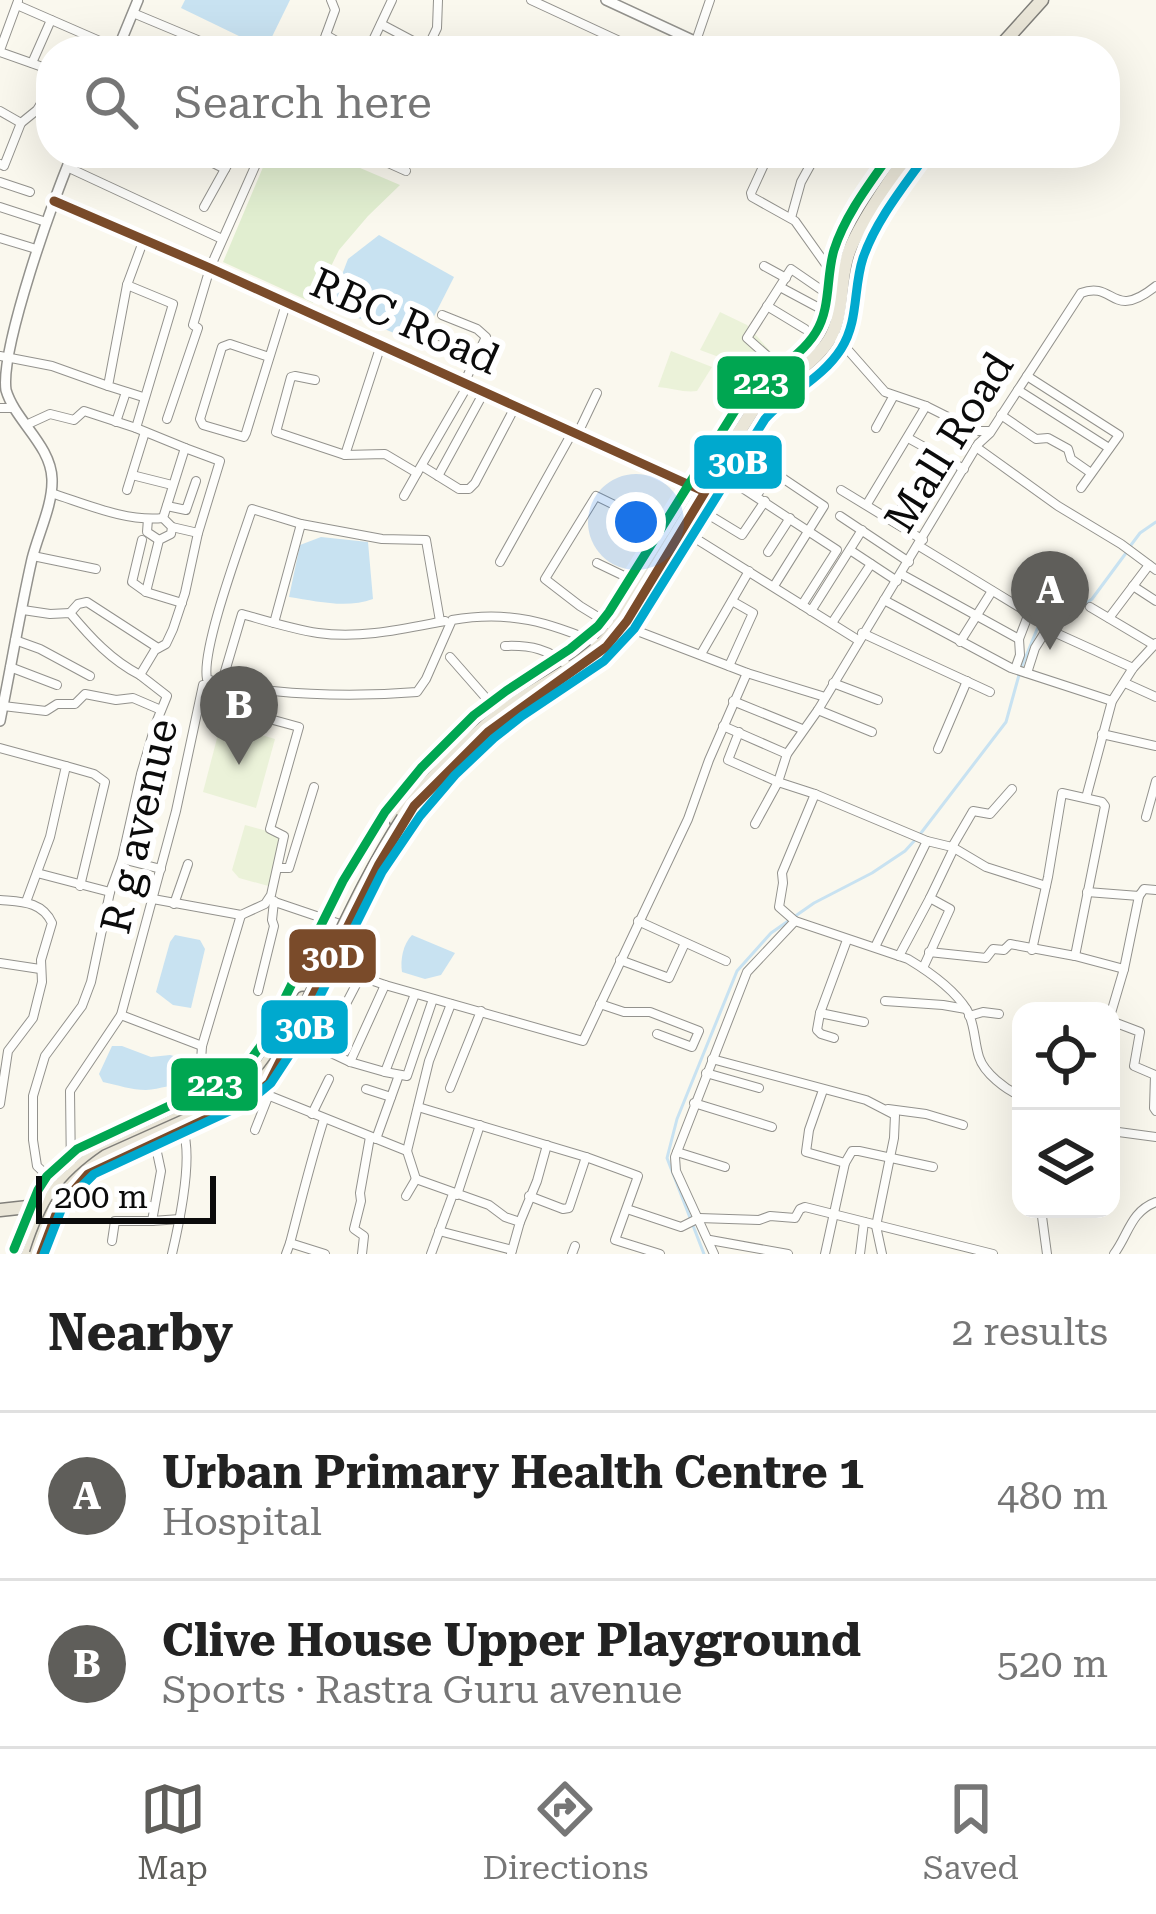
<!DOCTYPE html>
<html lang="en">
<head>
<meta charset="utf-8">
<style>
	body { margin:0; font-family:"Roboto Serif",serif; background:#f2f2f2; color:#222 }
	.controls { position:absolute; right:36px; bottom:36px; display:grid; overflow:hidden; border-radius:24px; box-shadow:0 12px 48px #0002 }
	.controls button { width:108px; height:108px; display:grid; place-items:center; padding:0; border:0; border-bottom:3px solid #e0e0e0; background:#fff; color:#222; font:60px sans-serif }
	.scale { position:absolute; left:36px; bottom:30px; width:180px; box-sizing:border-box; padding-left:12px; border:6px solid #0b0b0b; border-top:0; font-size:33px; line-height:42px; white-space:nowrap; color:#0b0b0b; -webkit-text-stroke:9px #fff; paint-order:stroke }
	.you { position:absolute; left:636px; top:522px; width:42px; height:42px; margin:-30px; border:9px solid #fff; border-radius:50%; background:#1a73e8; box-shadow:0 0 0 18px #1a73e833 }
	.badge { display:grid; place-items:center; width:78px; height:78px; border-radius:50%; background:#5f5e5a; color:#fff; font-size:39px; font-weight:700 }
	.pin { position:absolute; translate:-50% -99px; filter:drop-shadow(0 3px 6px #0008) }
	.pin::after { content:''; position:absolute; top:63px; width:42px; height:36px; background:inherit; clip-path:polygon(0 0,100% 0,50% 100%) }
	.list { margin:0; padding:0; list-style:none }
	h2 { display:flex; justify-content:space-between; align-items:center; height:156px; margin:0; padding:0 48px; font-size:51px }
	h2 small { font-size:39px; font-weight:400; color:#767676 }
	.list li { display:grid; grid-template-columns:78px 1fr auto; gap:36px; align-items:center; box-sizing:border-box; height:168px; padding:0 48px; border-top:3px solid #e0e0e0 }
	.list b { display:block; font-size:45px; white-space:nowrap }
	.list p { margin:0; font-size:39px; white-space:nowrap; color:#767676 }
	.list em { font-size:39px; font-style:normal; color:#767676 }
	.icon { flex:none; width:66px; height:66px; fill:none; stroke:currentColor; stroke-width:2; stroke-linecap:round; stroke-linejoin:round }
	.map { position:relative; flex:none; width:1156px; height:1254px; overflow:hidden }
	.search { position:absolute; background:#fff; box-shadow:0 12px 48px #0002; left:36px; right:36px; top:36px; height:132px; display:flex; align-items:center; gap:30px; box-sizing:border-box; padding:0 42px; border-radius:48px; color:#767676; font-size:45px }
	.sheet { height:492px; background:#fff }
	nav { display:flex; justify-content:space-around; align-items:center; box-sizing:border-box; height:168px; border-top:3px solid #e0e0e0; background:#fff; font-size:33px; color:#767676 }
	nav a { display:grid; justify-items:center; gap:6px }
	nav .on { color:#5f5e5a }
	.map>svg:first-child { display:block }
</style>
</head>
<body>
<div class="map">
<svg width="1156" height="1254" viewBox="0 0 1156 1254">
	<rect width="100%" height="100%" fill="#faf8ee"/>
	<polygon fill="#e1eed0" points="269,153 325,153 400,185 368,216 339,250 313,303 223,262"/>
	<g fill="#ebf2d9">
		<polygon points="720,312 747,325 785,368 765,374 700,350"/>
		<path d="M671,351L712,367L697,391C685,393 671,388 658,387Z"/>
		<polygon points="221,723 275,739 256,808 203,792"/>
		<polygon points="245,825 282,835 272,887 239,878 232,870"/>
	</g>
	<g fill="#c8e2f1">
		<polygon points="185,0 290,0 266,49 181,8"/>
		<polygon points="379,235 454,277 420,344 330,306 348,259"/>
		<path d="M321,537L368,542L373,599C346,609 317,601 289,597L300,545Z"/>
		<polygon points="175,935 200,940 205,949 191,1008 173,1005 156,992 170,942"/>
		<path d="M412,935L455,953L441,975L425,979L402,972C400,960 403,944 412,935Z"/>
		<path d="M112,1046H122L151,1057L170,1055L193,1061L189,1083C174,1084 160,1089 146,1090C132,1090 117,1085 103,1082L99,1074Z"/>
	</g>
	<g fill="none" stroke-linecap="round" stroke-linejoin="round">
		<g stroke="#c8e2f1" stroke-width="3">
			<polyline points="1131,545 1140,533 1156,522"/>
			<polyline points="1022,666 1040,622 1058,609 1083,606 1092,599 1126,553"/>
			<polyline points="921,833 1006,722 1019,675"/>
			<polyline points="704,1254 667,1158 677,1119 737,971 771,933 814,903 872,873 905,851 915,840"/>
		</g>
		<g stroke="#93928d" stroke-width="10">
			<g id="minor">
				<polyline points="531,0 641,51"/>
				<polyline points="17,5 118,49"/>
				<polyline points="133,13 224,51"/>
				<polyline points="381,24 428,49"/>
				<polyline points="326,35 354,51"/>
				<polyline points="696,41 710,0"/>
				<polyline points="0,50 18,1"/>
				<polyline points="320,51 335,10 331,0"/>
				<polyline points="368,51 392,0"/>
				<polyline points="426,51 437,28 438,0"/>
				<polyline points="0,52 51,70"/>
				<polyline points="32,63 51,20"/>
				<polyline points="0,111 21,123 37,110 51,87"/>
				<polyline points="193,153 225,169"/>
				<polyline points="366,153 406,171"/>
				<polyline points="440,153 444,161"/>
				<polyline points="756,153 767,158 751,193 752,197 795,221 827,266 842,276"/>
				<polyline points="0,164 4,166 21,123"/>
				<polyline points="67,167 222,239"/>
				<polyline points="0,182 30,192"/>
				<polyline points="54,201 210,268"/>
				<polyline points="0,207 46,222"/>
				<polyline points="204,207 234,153"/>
				<polyline points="791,218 801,182 817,153"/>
				<polyline points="0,238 36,249"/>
				<polyline points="764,266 786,278"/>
				<polyline points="127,285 108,386 143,397"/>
				<polyline points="780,287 836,317"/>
				<polyline points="767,306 805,329"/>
				<polyline points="442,315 477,329 486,337 464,383"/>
				<polyline points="433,333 479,354"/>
				<polyline points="833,333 885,392 926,406 976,431 990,431"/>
				<polyline points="0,356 52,366 108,386"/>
				<polyline points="269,357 230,344 222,347 200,419 203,425 244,437 246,433 286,304"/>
				<polyline points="1027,376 1119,435 1081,488"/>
				<polyline points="791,377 747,338 791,269 839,302"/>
				<polyline points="315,380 295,376 291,377 276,432 345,455 385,454 417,473 468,385"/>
				<polyline points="1018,390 1109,448"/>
				<polyline points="0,408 13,408"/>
				<polyline points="1001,415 1036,439 1048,438 1068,449 1071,459 1091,473"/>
				<polyline points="167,419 198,328 193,325 210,268 261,153"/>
				<polyline points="116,422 126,392"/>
				<polyline points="26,425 50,414 74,420 84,411 136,428 173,304 127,285 144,239"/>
				<polyline points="136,428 185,448 163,518 172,527 171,534 159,540 146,592"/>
				<polyline points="876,428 893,397"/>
				<polyline points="577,435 597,393"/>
				<polyline points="908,438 964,469"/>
				<polyline points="735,446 824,506 774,586"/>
				<polyline points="976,447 1058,506 1121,544 1156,570"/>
				<polyline points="345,455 381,345"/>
				<polyline points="422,466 459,489 469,489 475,483 515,407"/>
				<polyline points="718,472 837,550 802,605"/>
				<polyline points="132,475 172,485"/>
				<polyline points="438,476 484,392"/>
				<polyline points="127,490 145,432"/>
				<polyline points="841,490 923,540"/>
				<path d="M51,493C86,504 126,522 163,518"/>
				<polyline points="757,495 773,471"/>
				<polyline points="404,496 417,473"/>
				<polyline points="867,504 926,406"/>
				<polyline points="167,506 186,510 196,481"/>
				<polyline points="696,507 742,535 765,501"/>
				<polyline points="840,516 909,562"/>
				<polyline points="148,519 147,532 159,540"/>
				<polyline points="894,520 935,453"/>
				<path d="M301,524L252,509C241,543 201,649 207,679C229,688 250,689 273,691C322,696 368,696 417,692L426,679L452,620C510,610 549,622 602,645"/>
				<polyline points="172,527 198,533 220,461 185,448"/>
				<polyline points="682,530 858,640"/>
				<polyline points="142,540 132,582 146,592 182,603"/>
				<polyline points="850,550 897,581"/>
				<polyline points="768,552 790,518"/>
				<polyline points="33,556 96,569"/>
				<polyline points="500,562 572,433"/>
				<polyline points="597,563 643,585"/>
				<polyline points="901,574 1019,639 1029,613 919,546"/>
				<polyline points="1133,586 1156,601"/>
				<polyline points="884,600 1011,668 1112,701"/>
				<polyline points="1090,607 1154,645"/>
				<path d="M23,610L50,614L70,613C91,638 111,660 140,675"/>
				<polyline points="811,611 862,530"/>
				<polyline points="70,613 78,604 87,602 158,648"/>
				<polyline points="1109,618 1149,565"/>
				<polyline points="274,623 301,524 382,539 426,540 440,621"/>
				<polyline points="832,623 871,564"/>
				<polyline points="619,624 747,673 825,697"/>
				<polyline points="619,630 580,606 545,579 596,496 674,534"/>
				<polyline points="862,633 990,692"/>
				<polyline points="15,640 40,649 90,676"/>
				<polyline points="960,642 992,591"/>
				<path d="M505,646C530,645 550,649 569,667"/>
				<polyline points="701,654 749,571"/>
				<polyline points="450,657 500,714"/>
				<polyline points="729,666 753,613 732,601"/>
				<polyline points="10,667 57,685"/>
				<polyline points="1015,669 1020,655 1019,639"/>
				<polyline points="1027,673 1035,648 1047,629 1133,668"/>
				<polyline points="833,683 878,700"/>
				<polyline points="1125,683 1156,697"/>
				<path d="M221,685L242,614C267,621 292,629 318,633C361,639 403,629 445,621"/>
				<polyline points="733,701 802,729"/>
				<polyline points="3,706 46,711 57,704 75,704 85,694 116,700 133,698 161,710"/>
				<polyline points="818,710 872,732"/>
				<polyline points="723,726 787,754"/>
				<polyline points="739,732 728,760 778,782 755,824"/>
				<polyline points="1102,734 1156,746"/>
				<polyline points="0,748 66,766 50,837 26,902"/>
				<polyline points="938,749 967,681"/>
				<polyline points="66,766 94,774 105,782 80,886"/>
				<polyline points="815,794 927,841 875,947"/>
				<polyline points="1086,798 1112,701 1133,668 1156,643"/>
				<polyline points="1146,817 1156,781"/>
				<polyline points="927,841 952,847 973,811 990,814 1012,789"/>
				<polyline points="954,848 986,867 1046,886"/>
				<polyline points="122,859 161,869"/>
				<polyline points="278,868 289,868 314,787"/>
				<polyline points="37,873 110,892"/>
				<polyline points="1087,892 1139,896 1144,889 1156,890"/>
				<polyline points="153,899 241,915 265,904 271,895 284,836 270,829 299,727 200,700"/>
				<path d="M0,900C21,902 42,901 52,923L41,960L42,982L33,1018L8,1051L0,1104"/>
				<polyline points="275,902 340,924"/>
				<polyline points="174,904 188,864"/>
				<polyline points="638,921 726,961"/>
				<path d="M795,921L908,959C928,971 954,989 967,1010C975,1024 974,1041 979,1057C984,1073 1006,1090 1021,1096"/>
				<polyline points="847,940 820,1013 864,1022"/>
				<polyline points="1032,950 1048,877 1062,793 1102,802 1105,806 1075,956 1124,969 1111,1013"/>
				<polyline points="929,952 986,958 993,949 1004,950 1010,944 1075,956"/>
				<polyline points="899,956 930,898"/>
				<polyline points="620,960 669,978 685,943"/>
				<polyline points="0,963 40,969"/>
				<polyline points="330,966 385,985 583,1041 688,819 709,760 747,673"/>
				<polyline points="923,968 950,909 930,898 954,848 952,847"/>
				<polyline points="1124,969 1139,896"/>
				<polyline points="258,991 274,926 272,920 274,901"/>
				<polyline points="885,1001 943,1005 966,1009"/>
				<polyline points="600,1004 624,1012 650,1012 699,1031 692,1047 657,1034"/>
				<polyline points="820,1013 817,1030 821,1034 834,1038"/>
				<polyline points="121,1015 202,1046"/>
				<polyline points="969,1016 983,1012 999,1014"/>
				<polyline points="1111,1021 1140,1032 1134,1066 1155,1075 1154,1108 1156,1111"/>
				<polyline points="295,1036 350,1062 385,1072 415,994"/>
				<polyline points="322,1050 360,977"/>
				<polyline points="712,1059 866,1100 895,1115 894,1138 876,1226 882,1254"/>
				<polyline points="350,1062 385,985"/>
				<polyline points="385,1072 407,1076 433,999"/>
				<polyline points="706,1073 759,1088"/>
				<polyline points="450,1088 481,1011"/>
				<polyline points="366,1089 391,1097"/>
				<polyline points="255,1090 407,1151 416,1179 489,1205 505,1217 520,1222 511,1254"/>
				<polyline points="823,1090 809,1130 806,1152 845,1163 825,1254"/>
				<polyline points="694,1103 772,1127"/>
				<polyline points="208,1104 200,1076 202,1046 241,915"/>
				<polyline points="418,1107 586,1157 638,1176 615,1240 660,1254"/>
				<polyline points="888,1109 926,1114 963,1125"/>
				<polyline points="312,1114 329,1079"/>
				<path d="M324,1119C311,1160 301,1201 290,1243L325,1254"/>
				<polyline points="255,1130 268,1097"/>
				<polyline points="1111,1131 1156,1137"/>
				<polyline points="376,1139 399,1075"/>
				<polyline points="407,1151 429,1061 451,1004"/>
				<polyline points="677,1152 725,1167"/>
				<polyline points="845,1163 852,1151 859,1151 933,1167"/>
				<polyline points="71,1174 70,1091 121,1015 176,811 203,685"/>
				<polyline points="58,1186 37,1166 33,1140 33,1096 45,1056 82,1006 91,982 110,892 122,859 141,774 156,723 167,696 140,675 155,650 166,644 173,629 185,593 198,533"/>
				<polyline points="457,1195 480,1125"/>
				<polyline points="406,1196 416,1179"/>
				<polyline points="529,1196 563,1209 569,1208 586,1157"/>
				<polyline points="627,1209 681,1227 699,1218 759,1220 770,1216 795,1218 800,1209 805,1207 993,1254"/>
				<polyline points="1041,1209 1047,1254"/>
				<polyline points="152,1221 180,1219"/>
				<polyline points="520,1222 537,1181 547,1145"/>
				<polyline points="439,1231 512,1250"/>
				<polyline points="710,1240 788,1254"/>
				<polyline points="112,1241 115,1221 152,1221 161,1171 155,1143"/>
				<path d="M172,1254C179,1224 193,1158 183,1130"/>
				<polyline points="286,1254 290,1243"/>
				<polyline points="362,1254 364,1236 354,1229 361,1201 360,1193 370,1137"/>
				<polyline points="431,1254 453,1194"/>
				<polyline points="572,1254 575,1246"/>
				<path d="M714,1254L676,1171L675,1157L747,972L795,921L779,907L783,883L782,873L815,794L778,782L787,754L818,710L978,444L990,433L1081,293C1115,280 1111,322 1156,286"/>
				<polyline points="860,1254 864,1222"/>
				<path d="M1114,1254C1129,1234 1130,1212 1156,1202"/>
			</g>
		</g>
		<g stroke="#93928d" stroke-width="12">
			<g id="tertiary">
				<polyline points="606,0 716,51"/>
				<polyline points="117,51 138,0"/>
				<polyline points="210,268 705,492"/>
				<path d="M0,721C11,667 20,612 32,559C38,534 53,505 52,479C51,445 15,421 6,390C0,349 54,196 73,153"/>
			</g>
		</g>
		<g stroke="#807f7a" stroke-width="15">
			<g id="primary">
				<polyline points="996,51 1042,0"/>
				<path d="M396,821C427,782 462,743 502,712C539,684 587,665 616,628L753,410C774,382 810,370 829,340C844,316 839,285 847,258C854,231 892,177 909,153"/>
				<polyline points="95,1169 249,1099 269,1083 284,1057"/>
				<polyline points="0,1210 46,1205 52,1207"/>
				<path d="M28,1254L50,1198L58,1186L86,1161L241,1089C272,1067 286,1031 303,998"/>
			</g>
		</g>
		<use href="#minor" stroke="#fefefc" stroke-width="8"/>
		<use href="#tertiary" stroke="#fefefc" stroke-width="9"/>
		<use href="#primary" stroke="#eae6d8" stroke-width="12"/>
		<g stroke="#807f7a" stroke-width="15" stroke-linecap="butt">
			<path id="primary-bridge" d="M36,1254C51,1207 65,1184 106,1156L247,1093C280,1070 295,1026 312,992C341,933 367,873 403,818"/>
		</g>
		<use href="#primary-bridge" stroke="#eae6d8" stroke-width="12"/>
		<g stroke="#fff" stroke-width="18">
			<polyline id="bus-1" points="41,1254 58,1209 88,1174 249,1099 269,1083 379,864 414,806 488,732 606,647 627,621 705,492 210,268 54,201"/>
		</g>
		<g stroke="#fff" stroke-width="18">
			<path id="bus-2" d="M44,1254L63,1205L94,1174L247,1103L271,1083L294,1048L382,872L420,816L455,775L494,738L522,716L604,661L634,629L765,419C788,393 822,379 841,349C859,321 853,288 863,258C875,223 900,191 921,162"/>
		</g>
		<g stroke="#fff" stroke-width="18">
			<path id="bus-3" d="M14,1249L38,1190L47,1176L77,1149L233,1076L249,1062L262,1044L343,881L385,812L421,768L474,715L506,691L570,649L598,626L609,612L741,401C763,376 799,360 816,332C831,308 826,276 834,250C845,215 870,183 891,153"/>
		</g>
		<use href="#bus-1" stroke="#7a4b2a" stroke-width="9"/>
		<use href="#bus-2" stroke="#00a9ce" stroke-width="9"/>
		<use href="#bus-3" stroke="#00a651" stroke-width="9"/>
	</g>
	<g text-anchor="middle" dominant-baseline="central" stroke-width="12" stroke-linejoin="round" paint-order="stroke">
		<g font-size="42" fill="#0b0b0b" stroke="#fff">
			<text transform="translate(405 321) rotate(24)">RBC Road</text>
			<text transform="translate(949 442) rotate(-58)">Mall Road</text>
			<text transform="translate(139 826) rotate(-77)">R g avenue</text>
		</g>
	</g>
	<g stroke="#fff" stroke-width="4.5">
		<rect x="715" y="354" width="92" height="57" rx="12" fill="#00a651"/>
		<rect x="692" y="433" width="92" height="58" rx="12" fill="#00a9ce"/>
		<rect x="287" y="927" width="91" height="58" rx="12" fill="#7a4b2a"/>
		<rect x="259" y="998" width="91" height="58" rx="12" fill="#00a9ce"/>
		<rect x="169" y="1056" width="91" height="57" rx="12" fill="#00a651"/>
	</g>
	<g font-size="33" text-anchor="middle" font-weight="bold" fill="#fff">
		<text x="761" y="394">223</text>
		<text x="738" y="474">30B</text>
		<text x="333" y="968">30D</text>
		<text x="305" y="1039">30B</text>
		<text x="215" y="1096">223</text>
	</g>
</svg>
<div class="controls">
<button><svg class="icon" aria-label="locate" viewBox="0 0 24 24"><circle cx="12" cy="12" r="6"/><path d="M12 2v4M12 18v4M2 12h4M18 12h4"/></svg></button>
<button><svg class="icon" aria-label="layers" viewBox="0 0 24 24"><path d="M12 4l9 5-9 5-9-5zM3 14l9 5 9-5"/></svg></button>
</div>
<div class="scale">200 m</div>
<div class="you"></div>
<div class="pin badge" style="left:1050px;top:650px">A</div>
<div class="pin badge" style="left:239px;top:765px">B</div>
<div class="search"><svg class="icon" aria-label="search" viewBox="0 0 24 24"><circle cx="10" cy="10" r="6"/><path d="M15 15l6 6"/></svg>Search here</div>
</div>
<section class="sheet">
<h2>Nearby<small>2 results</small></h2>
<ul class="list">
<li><span class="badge">A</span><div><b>Urban Primary Health Centre 1</b><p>Hospital</p></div><em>480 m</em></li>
<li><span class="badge">B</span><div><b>Clive House Upper Playground</b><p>Sports · Rastra Guru avenue</p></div><em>520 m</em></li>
</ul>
</section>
<nav>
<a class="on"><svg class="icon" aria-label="map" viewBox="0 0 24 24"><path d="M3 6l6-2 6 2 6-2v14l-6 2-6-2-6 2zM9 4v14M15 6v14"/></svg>Map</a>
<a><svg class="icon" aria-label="directions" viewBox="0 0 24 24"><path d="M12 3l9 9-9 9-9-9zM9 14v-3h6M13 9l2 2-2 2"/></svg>Directions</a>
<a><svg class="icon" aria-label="saved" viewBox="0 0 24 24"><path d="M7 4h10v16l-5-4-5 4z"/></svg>Saved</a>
</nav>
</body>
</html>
